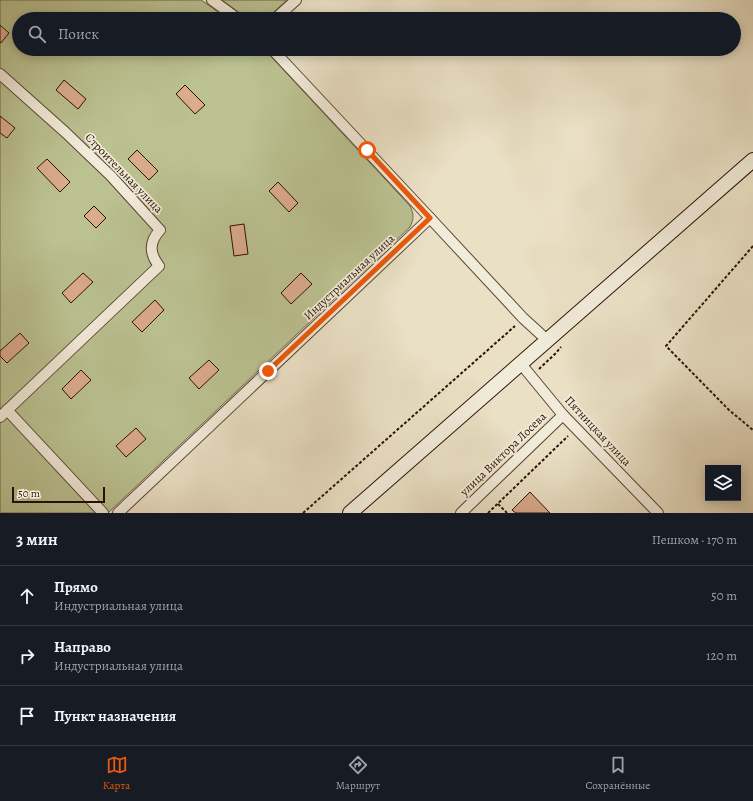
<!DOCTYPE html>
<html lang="ru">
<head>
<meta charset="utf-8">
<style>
	body { margin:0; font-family:Alegreya,serif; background:#242831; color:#f1f3f6 }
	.controls { position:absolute; right:12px; bottom:12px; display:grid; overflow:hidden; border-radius:0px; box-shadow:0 2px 10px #0003 }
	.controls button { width:36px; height:36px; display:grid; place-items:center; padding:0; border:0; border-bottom:1px solid #363941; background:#171b24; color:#f1f3f6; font:20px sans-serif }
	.scale { position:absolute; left:12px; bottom:10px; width:93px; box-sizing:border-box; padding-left:4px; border:2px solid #2d1005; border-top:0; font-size:11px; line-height:14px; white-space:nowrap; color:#2d1005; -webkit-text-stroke:3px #f1ebd9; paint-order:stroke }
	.stop { position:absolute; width:12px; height:12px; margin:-9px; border:3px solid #ea580c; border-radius:50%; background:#fff }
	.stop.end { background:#ea580c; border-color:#fff; box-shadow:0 1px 4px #0008 }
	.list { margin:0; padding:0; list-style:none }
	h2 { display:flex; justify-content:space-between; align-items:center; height:52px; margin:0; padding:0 16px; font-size:17px }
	h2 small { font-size:13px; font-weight:400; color:#9ea1a6 }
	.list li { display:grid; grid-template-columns:26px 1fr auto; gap:12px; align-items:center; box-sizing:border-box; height:60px; padding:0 16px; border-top:1px solid #363941 }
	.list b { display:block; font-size:15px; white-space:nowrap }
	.list p { margin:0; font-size:13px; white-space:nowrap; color:#9ea1a6 }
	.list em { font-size:13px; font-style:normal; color:#9ea1a6 }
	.icon { flex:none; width:22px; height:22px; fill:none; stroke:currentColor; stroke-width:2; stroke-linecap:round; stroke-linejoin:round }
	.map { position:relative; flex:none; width:753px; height:513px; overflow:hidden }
	.search { position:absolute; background:#171b24; box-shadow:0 2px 10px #0003; left:12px; right:12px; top:12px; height:44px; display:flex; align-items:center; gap:10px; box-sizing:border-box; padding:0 14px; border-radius:22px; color:#9ea1a6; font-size:15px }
	.sheet { height:232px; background:#171b24 }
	nav { display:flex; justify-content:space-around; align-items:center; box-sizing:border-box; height:56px; border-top:1px solid #363941; background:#171b24; font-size:11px; color:#9ea1a6 }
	nav a { display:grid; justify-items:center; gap:2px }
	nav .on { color:#ea580c }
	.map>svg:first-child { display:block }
</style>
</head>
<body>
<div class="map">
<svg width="753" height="513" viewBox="0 0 753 513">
	<rect width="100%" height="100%" fill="#eae0c5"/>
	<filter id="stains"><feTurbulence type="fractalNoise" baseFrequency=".005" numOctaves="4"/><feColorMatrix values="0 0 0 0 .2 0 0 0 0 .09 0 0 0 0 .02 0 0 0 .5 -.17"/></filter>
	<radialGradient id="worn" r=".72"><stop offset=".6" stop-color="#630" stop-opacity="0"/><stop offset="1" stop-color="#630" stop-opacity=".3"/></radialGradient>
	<g fill="#bbc191" stroke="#74684b">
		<path d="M0,0H201L228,19H19V49H264L410,206C414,214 414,219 410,227L108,513H0Z"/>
		<polygon points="222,0 287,0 266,19 248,19"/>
	</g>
	<g fill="#daab8c" stroke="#2d1005">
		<polygon points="111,12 119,19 106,19"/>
		<polygon points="0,25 9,33 1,43 0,42"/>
		<polygon points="64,80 86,99 78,109 56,90"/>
		<polygon points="185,85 205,105 195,114 176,94"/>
		<polygon points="0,116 15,128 7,138 0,133"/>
		<polygon points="137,150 158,171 149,180 128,159"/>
		<polygon points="47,159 70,182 60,192 37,168"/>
		<polygon points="278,182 298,203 289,212 269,191"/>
		<polygon points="94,206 106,218 96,228 84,216"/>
		<polygon points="244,224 248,254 234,256 230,226"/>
		<polygon points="83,273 93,282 71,303 62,293"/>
		<polygon points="301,273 312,284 291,304 281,293"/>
		<polygon points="155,300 164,310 142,332 132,322"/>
		<polygon points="20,333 29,343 7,363 0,356 0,351"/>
		<polygon points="209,360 219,370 199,389 189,378"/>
		<polygon points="81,370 91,380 71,399 62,389"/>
		<polygon points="136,428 146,439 126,457 116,446"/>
		<polygon points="530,492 550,513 516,513 512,510"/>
	</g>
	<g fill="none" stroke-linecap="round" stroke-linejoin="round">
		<g stroke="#5c4435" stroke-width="12">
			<g id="street">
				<polyline points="212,0 238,19"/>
				<polyline points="275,19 296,0"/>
				<path d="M0,74L65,132L111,176L160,230C149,242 149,253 159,266L0,417"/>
				<polyline points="430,218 523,318 547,340"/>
				<polyline points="521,364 563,415 658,513"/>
				<polyline points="7,410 103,513"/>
				<polyline points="118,513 430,218 272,49"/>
				<polyline points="461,513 563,415"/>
			</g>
		</g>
		<g stroke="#2d1005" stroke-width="16">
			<polyline id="secondary" points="350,513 753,160"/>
		</g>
		<g stroke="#2d1005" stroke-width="2" stroke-dasharray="3 2" stroke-linecap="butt">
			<polyline points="753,246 666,346 729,410 753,430"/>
			<polyline points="539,369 556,353 561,347"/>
			<polyline points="498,504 507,513"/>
			<polyline points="303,513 515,326"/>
			<polyline points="488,513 568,436"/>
		</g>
		<use href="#street" stroke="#f1ebd9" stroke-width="10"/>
		<use href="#secondary" stroke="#f1ebd9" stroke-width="14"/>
	</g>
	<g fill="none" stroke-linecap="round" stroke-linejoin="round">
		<polyline stroke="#ea580c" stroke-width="5" points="268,371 430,218 367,150"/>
	</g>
	<g text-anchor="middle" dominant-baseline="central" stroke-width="3.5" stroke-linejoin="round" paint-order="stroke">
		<g font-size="12" fill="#2d1005" stroke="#f1ebd9">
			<text transform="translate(124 173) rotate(46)">Строительная улица</text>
			<text transform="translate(349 277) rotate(-43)">Индустриальная улица</text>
			<text transform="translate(598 431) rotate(47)">Пятницкая улица</text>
			<text transform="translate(503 454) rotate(-44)">улица Виктора Лосева</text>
		</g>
	</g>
	<rect width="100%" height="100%" filter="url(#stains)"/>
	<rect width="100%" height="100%" fill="url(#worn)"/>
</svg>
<div class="controls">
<button><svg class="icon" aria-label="layers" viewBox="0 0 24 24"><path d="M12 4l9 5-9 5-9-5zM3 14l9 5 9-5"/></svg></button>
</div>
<div class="scale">50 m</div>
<div class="stop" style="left:367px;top:150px"></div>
<div class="stop end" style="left:268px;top:371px"></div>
<div class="search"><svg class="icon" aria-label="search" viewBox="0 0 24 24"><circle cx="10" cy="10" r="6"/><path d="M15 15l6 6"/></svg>Поиск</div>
</div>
<section class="sheet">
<h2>3 мин<small>Пешком · 170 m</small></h2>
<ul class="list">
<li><svg class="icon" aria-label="ahead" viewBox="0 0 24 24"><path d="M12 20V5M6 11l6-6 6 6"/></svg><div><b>Прямо</b><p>Индустриальная улица</p></div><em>50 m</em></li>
<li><svg class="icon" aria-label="right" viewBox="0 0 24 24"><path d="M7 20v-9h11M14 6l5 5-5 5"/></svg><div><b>Направо</b><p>Индустриальная улица</p></div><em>120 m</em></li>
<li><svg class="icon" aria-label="arrive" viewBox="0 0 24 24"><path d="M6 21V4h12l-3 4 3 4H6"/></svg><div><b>Пункт назначения</b></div></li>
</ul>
</section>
<nav>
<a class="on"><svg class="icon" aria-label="map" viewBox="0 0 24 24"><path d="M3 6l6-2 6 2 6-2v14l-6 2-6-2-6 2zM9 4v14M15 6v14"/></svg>Карта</a>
<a><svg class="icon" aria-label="directions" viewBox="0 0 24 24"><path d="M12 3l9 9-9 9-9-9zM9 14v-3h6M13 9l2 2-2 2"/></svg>Маршрут</a>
<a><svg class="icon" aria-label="saved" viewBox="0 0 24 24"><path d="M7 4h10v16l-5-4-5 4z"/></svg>Сохранённые</a>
</nav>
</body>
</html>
